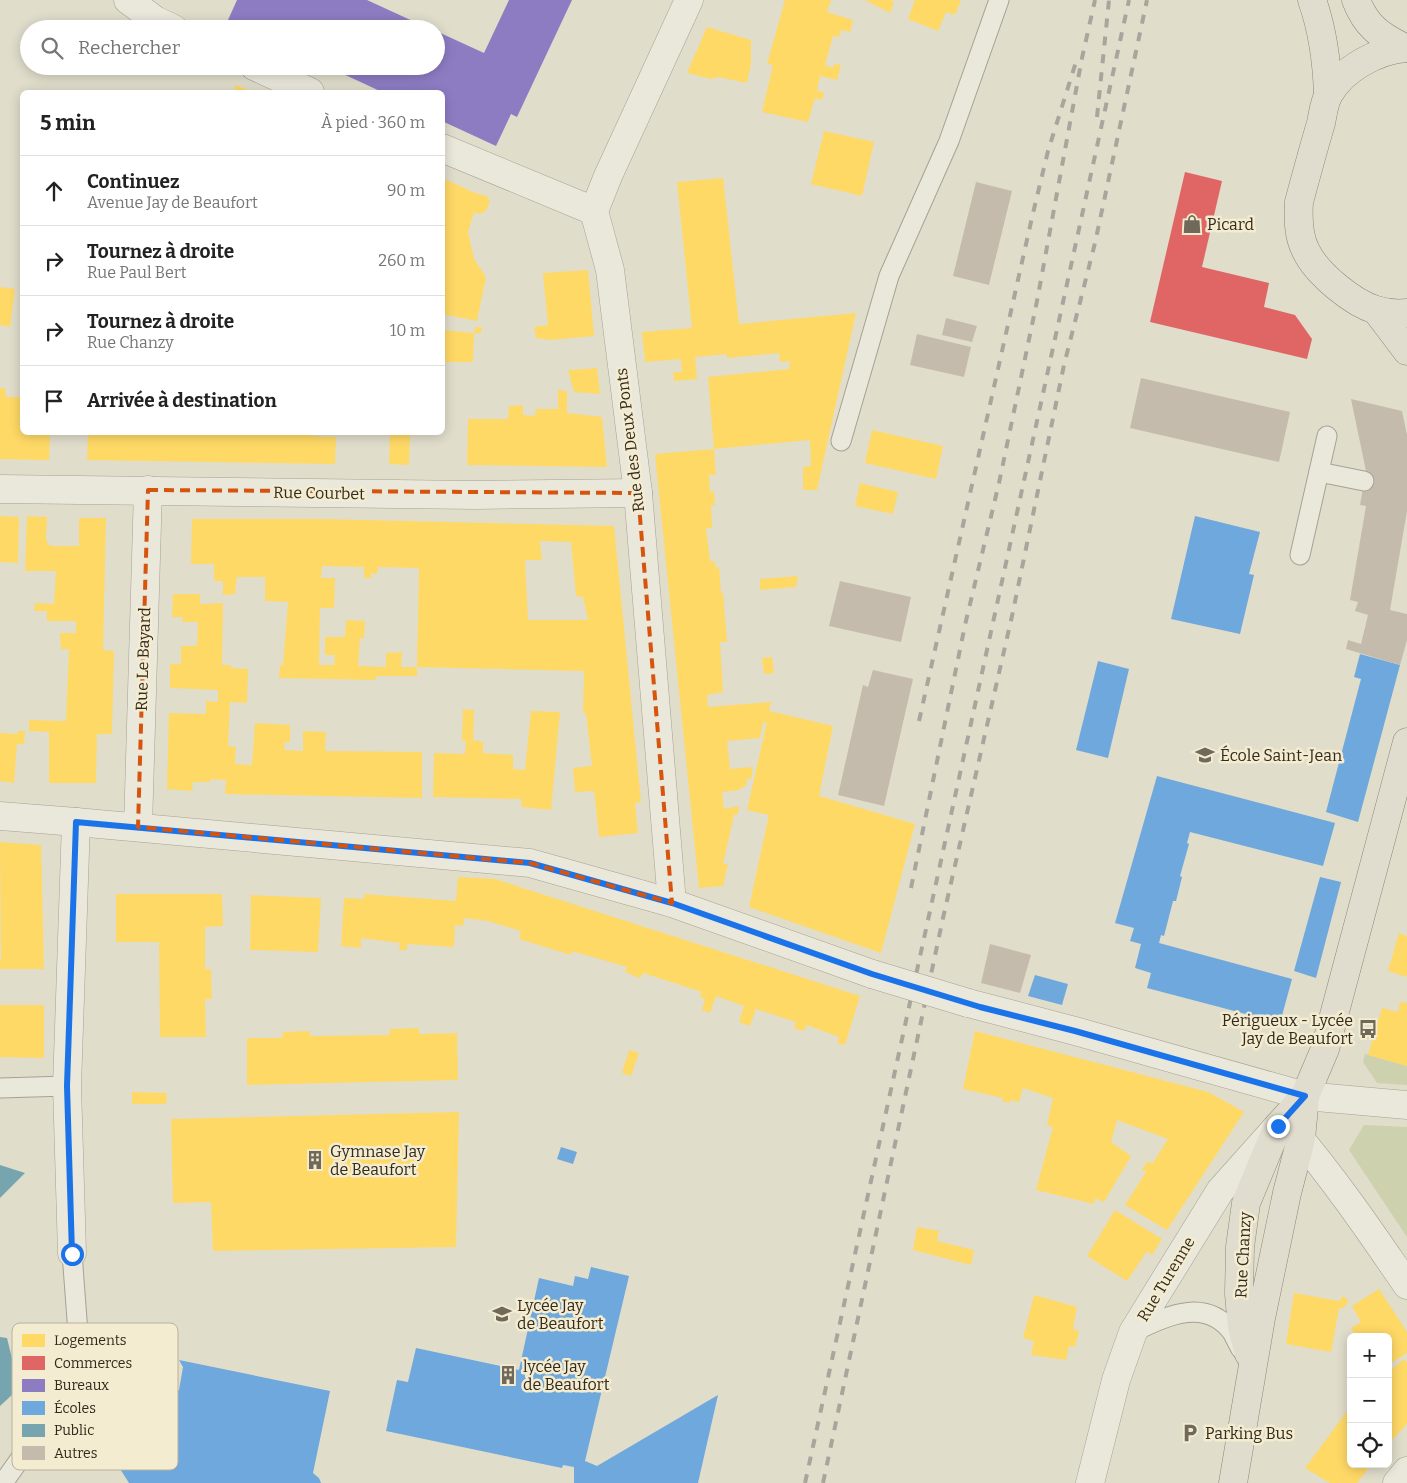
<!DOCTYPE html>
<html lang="fr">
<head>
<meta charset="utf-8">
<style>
	body { margin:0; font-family:Bitter,serif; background:#f6f6f6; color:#222 }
	.controls { position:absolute; right:15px; bottom:15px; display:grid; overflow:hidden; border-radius:8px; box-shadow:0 2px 12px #0003 }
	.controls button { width:45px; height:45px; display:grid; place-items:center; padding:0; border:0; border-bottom:1px solid #e0e0e0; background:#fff; color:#222; font:25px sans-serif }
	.stop { position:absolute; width:15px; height:15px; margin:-11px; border:4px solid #1a73e8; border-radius:50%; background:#fff }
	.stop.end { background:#1a73e8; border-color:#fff; box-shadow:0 1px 5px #0008 }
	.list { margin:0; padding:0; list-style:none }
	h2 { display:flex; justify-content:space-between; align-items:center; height:65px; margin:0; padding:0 20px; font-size:21px }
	h2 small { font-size:16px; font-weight:400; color:#767676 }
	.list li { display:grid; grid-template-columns:32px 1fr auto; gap:15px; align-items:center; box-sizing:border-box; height:70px; padding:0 20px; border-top:1px solid #e0e0e0 }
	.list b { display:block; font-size:19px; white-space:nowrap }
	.list p { margin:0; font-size:16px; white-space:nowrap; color:#767676 }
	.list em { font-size:16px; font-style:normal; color:#767676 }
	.icon { flex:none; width:28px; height:28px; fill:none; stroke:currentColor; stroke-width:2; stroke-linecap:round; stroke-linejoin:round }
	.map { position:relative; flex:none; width:1407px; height:1483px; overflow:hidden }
	.search { position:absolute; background:#fff; box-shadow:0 2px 12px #0003; left:20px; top:20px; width:425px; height:55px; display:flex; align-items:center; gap:12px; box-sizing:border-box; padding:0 18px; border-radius:28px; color:#767676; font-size:19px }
	.panel { position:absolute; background:#fff; box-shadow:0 2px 12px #0003; left:20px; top:90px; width:425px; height:345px; border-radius:8px }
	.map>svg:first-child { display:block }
</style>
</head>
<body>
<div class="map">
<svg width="1407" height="1483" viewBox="0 0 1407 1483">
	<rect width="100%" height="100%" fill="#e1ddcb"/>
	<g fill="#cdd1ae">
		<polygon points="1365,1054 1407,1066 1407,1085 1377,1083 1363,1062"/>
		<polygon points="1364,1125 1407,1127 1407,1237 1349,1150"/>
	</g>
	<g fill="#ffd966" fill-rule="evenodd">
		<polygon points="785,0 831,0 827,12 853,20 850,32 841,30 839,37 833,36 825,65 833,68 834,64 841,65 837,80 820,76 817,90 824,93 822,100 815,98 808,122 762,112 773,65 767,64"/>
		<polygon points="865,0 891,0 894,2 890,13"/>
		<polygon points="915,0 961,0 955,15 946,12 938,31 908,19"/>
		<polygon points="707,27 751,40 751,63 747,83 718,77 711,79 687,73"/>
		<polygon points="236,85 253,92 233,92"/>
		<polygon points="824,131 874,142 862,196 811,184"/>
		<polygon points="442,178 475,193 487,196 490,201 487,209 484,212 480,214 474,212 468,232 474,259 486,277 477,321 442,314"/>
		<polygon points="723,178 739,324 856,313 817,490 803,490 803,467 811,466 810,440 714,449 708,377 789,369 790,361 780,362 779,353 727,358 727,354 695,357 697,379 674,381 673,372 682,372 681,359 645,362 642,332 692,328 677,182"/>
		<polygon points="588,270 594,336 550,340 536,338 534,327 548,325 543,273"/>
		<polygon points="0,287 15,289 10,327 0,325"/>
		<polygon points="475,327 482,327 481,333 474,333"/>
		<polygon points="442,330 474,333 473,362 442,362"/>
		<polygon points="597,368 600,394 574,392 568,370"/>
		<polygon points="0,388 5,388 6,397 22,397 22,432 50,433 49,460 0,459"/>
		<polygon points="558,390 567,391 567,413 602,417 607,467 467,465 468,419 508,419 509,406 523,405 523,415 535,416 536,409 558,409"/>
		<polygon points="872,430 943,446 936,479 865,463"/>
		<polygon points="88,432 314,432 313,436 336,437 335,464 87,460"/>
		<polygon points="390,432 410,432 409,465 389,464"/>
		<polygon points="714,449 716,475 709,475 710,492 714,491 715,505 711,505 712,528 706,528 710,561 715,562 716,568 719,567 721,593 723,593 727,642 720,642 723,692 707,695 708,707 771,702 769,711 833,726 819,796 915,824 881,953 749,907 769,815 747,810 767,722 763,723 760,738 727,741 730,769 753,767 751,779 747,779 746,785 739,790 722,792 724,809 739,806 738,814 734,815 723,864 728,864 723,886 699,888 655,454"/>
		<polygon points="860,483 898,492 893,514 855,506"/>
		<polygon points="0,516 19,517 18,563 0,562"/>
		<polygon points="27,516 47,517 46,540 50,546 79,546 79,518 106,518 103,650 114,651 112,734 97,734 96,783 49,783 49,732 29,731 29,720 66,721 69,649 61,649 60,633 76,633 76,621 47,621 47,611 34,611 35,603 54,604 56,571 25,571"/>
		<path d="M192,519H322L614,526L641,802L635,803L638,833L599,837L594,791L575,792L573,768L592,766L586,713H583L584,671L417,667V676H376V680L279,678L280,665H283L288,602L265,601V577H237L235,594L223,595V581H214V564H191ZM540,541L571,542L576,596L583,597L588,620H528L525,560H542ZM322,566L364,567V578H371V573L377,574L378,567L419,568L417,667H401L402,652L386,653V667L358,666L360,638H364L365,621L346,620L345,637H325V655H335L334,665H319L320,608H334L335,578H321Z"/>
		<polygon points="798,576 796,587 760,590 760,579"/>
		<polygon points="173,594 200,594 200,604 223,603 222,665 231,665 231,668 248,669 247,703 230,702 228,746 236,747 235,764 252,765 255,723 290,725 290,742 285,742 284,750 303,751 303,731 326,732 325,751 422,752 422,798 225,794 226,780 210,779 210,782 193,782 192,791 167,789 169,713 206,714 206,701 218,702 218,690 170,688 170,664 181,664 181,646 197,646 198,622 183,622 182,617 172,617"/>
		<polygon points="772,657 774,673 764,674 762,658"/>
		<polygon points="463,709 474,710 473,740 483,742 483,753 513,755 513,769 525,770 531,711 560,712 551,810 521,807 522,799 433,797 434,753 465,754 466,741 462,741"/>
		<polygon points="18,731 25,731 24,744 17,744 14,783 0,781 0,733 17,734"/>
		<polygon points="0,842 41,845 44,969 0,969 0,961 1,961"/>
		<polygon points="458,877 495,879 860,996 845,1045 837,1043 839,1037 807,1025 804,1031 794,1028 796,1022 756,1009 750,1026 739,1022 744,1006 716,996 710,1013 702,1010 705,999 699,997 702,992 643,973 640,978 625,972 627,967 572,951 571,955 519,939 521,931 488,921 464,918 463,926 455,925 454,947 407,944 407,950 399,950 400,943 361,938 361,948 341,946 344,898 364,899 364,894 456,901"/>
		<polygon points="116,894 222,894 223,926 205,927 205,969 211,969 212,999 205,999 206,1037 160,1037 159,942 116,942"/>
		<polygon points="251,895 321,898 318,952 250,950"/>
		<polygon points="1399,933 1407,936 1407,977 1388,971"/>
		<polygon points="1400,1002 1407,1003 1407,1066 1368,1055 1382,1008 1398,1012"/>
		<polygon points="0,1005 44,1005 44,1058 0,1057"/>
		<polygon points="419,1028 419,1034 457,1033 458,1080 247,1085 247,1038 282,1038 283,1032 310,1031 310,1036 389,1035 390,1029"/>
		<polygon points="975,1031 1208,1092 1244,1112 1167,1230 1125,1205 1146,1172 1142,1169 1148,1161 1152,1164 1168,1139 1117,1120 1111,1142 1131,1156 1104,1202 1095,1198 1094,1204 1036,1190 1053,1127 1047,1125 1053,1098 1023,1088 1019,1102 1010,1100 1010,1103 1002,1101 1003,1098 963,1089"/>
		<polygon points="629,1050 639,1053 631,1076 622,1073"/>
		<polygon points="132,1092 167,1093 166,1104 132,1104"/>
		<polygon points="459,1112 456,1247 213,1251 211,1202 173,1203 171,1119"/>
		<polygon points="1115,1210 1162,1239 1152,1255 1147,1251 1127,1281 1087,1256"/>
		<polygon points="917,1227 939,1231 937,1241 974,1250 971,1265 913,1250"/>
		<polygon points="1379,1289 1407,1332 1407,1353 1388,1365 1388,1337 1356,1337 1351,1328 1361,1322 1352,1306"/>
		<polygon points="1294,1293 1339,1301 1343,1296 1349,1301 1343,1308 1339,1308 1331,1352 1286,1344"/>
		<polygon points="1034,1295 1077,1307 1073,1329 1079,1331 1075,1347 1069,1346 1066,1360 1031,1355 1034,1341 1023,1338"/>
		<polygon points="1404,1359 1407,1362 1407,1424 1388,1444 1388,1372"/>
		<polygon points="1351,1406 1351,1464 1372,1464 1357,1483 1330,1483 1305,1468"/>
	</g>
	<polygon fill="#e06666" points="1185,172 1222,181 1202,267 1269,283 1264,307 1295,315 1312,339 1307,359 1150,322"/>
	<g fill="#8e7cc3">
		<polygon points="237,0 367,0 430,29 246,29 228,20"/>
		<polygon points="509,0 572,0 517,117 511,114 496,146 442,121 442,92 382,92 326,66 436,66 436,31 484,53"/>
	</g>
	<g fill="#6fa8dc">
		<polygon points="1195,516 1260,532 1249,574 1254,575 1240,634 1171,619"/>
		<polygon points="1360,654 1400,665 1358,822 1326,812 1361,679 1354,677"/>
		<polygon points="1098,661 1129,669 1108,758 1076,750"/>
		<polygon points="1157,776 1335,823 1323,866 1190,832 1187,843 1189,844 1180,876 1182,877 1176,901 1173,901 1164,936 1161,935 1159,943 1292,979 1280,1023 1147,988 1151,973 1135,968 1141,944 1130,941 1134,928 1115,923"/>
		<polygon points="1320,877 1341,882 1316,978 1294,971"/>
		<polygon points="1035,975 1068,984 1062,1005 1028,996"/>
		<polygon points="561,1147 577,1152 573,1164 557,1159"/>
		<polygon points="591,1267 629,1276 585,1461 597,1466 718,1395 698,1483 574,1483 574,1467 563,1465 562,1468 386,1431 397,1380 408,1382 416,1348 519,1370 539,1278 573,1286 575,1276 588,1279"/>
		<polygon points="179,1360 330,1391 313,1473 319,1478 321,1483 129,1483 110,1453 108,1454 99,1438 114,1429 115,1430 179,1390 183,1367"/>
	</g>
	<g fill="#76a5af">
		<polygon points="0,1165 25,1173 0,1198"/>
		<polygon points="0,1337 7,1338 16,1375 26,1382 0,1406"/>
	</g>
	<g fill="#c5bbac">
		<polygon points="976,182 1012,191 989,285 953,276"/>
		<polygon points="946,318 977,326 972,342 942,335"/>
		<polygon points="917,334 971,347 964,377 910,365"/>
		<polygon points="1141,378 1290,412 1279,462 1130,428"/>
		<polygon points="1351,399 1402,411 1407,435 1407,511 1390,610 1407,614 1407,640 1400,665 1346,649 1348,640 1361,644 1368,615 1355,611 1358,602 1350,600 1366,506 1360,505 1366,471"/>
		<polygon points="840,581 911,597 901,642 829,626"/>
		<polygon points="873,670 913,679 884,806 838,795 863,685 868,687"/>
		<polygon points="990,944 1031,955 1020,993 981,983"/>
	</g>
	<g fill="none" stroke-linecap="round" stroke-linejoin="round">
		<g stroke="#a6a194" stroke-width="21">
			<g id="service">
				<polyline points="841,441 889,276 949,141 999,0"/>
				<polyline points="1319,472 1364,481"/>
				<polyline points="1300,555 1327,436"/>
				<polyline points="0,1088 67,1086"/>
				<path d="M1133,1332C1165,1317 1205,1296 1232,1332C1235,1337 1238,1344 1241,1349"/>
				<polyline points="3,1483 81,1373 72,1253"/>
			</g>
		</g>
		<g stroke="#a6a194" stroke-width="29">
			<g id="minor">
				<polyline points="128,0 155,20 174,29"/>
				<polyline points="254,66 310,92"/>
				<polyline points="442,148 594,211"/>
				<polyline points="0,489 475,495 638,493"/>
				<polyline points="0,816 76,822 530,863 672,903 872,974"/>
				<polyline points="138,827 148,490"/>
				<polyline points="672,903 638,493 610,270 594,211 608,176 689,0"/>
				<polyline points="968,1003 1075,1031 1305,1096 1407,1105"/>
				<polyline points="72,1253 67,1086 76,822"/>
				<path d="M1090,1483L1116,1380L1133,1332L1220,1191L1278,1126L1291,1128C1333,1177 1370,1231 1407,1285"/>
				<polyline points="1397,1483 1407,1471"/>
			</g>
		</g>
		<g stroke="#8c877b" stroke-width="29">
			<g id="primary">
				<path d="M1312,0C1323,31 1327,62 1328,95"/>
				<path d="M1356,0C1366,26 1380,36 1405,48"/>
				<path d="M1407,48C1378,50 1344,68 1329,94C1324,102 1323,114 1321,123C1313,150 1306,176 1299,202C1298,218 1298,236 1306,251C1317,274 1353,303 1376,310C1386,313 1397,314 1407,313"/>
				<polyline points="1376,310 1407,351"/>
				<polyline points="1249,1354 1242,1327 1239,1294 1240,1247 1246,1203 1278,1126 1305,1096"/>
				<polyline points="1233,1483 1261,1318 1287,1193 1301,1139 1305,1096 1325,1049 1407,742"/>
			</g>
		</g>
		<use href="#service" stroke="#eae7db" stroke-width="19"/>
		<use href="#minor" stroke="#eae7db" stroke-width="28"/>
		<use href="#primary" stroke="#e0ddce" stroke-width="28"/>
		<g stroke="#a8a69c" stroke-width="4" stroke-dasharray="9 9" stroke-linecap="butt">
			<polyline points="1097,117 1109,0"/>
			<polyline points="919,721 1033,213 1048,151 1076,62"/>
			<polyline points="911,888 965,625 999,483 1037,301 1082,58 1095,0"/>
			<polyline points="805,1483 1129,0"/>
			<polyline points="823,1483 943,918 1012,616 1064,365 1095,243 1147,0"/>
		</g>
		<g stroke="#a6a194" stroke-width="29" stroke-linecap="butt">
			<polyline id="minor-bridge" points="872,974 968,1003"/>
		</g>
		<use href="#minor-bridge" stroke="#eae7db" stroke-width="28"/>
	</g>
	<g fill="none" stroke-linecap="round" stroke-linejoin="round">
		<polyline stroke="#1a73e8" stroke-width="6" points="72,1254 67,1086 76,822 530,863 672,903 872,974 980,1007 1075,1031 1305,1096 1278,1126"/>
	</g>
	<path fill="none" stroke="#d6540e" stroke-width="4" stroke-dasharray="10 6" stroke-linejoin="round" d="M148,490L638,493L672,903L530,863L138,827Z"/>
	<defs>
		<g id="shop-bare" transform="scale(1.5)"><path d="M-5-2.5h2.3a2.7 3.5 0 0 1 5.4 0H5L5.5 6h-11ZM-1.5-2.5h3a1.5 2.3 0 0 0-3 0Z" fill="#70695a" stroke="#f3ecd0" stroke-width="2.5" paint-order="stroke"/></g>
		<g id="school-bare" transform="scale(1.5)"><path d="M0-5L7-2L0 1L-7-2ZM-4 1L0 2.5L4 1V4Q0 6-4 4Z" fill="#70695a" stroke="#f3ecd0" stroke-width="2.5" paint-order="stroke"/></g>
		<g id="bus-bare" transform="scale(1.5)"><path d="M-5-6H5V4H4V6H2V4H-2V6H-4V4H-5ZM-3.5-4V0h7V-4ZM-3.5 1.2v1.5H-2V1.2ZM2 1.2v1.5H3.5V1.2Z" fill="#70695a" stroke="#f3ecd0" stroke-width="2.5" paint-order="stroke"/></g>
		<g id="building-bare" transform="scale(1.5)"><path d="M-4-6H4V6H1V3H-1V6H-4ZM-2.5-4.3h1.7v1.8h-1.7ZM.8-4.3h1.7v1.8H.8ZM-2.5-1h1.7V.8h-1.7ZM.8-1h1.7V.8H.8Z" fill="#70695a" stroke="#f3ecd0" stroke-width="2.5" paint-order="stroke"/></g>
		<g id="parking-bare" transform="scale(1.5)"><path d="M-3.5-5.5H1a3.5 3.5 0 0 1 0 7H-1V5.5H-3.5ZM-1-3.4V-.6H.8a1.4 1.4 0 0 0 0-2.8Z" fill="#70695a" stroke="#f3ecd0" stroke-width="2.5" paint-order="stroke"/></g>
	</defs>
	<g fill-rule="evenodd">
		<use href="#shop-bare" x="1192" y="224"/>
		<use href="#school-bare" x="1205" y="755"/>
		<use href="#bus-bare" x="1368" y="1029"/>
		<use href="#building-bare" x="315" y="1160"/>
		<use href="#school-bare" x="502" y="1314"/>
		<use href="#building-bare" x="508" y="1375"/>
		<use href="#parking-bare" x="1190" y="1433"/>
	</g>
	<g text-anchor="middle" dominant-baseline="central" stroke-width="5" stroke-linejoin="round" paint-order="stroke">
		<g font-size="16" fill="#332a1d" stroke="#f3ecd0" text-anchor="start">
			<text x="1207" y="224">Picard</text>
			<text x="1220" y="755">École Saint-Jean</text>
			<text x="1353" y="1020" text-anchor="end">Périgueux - Lycée<tspan x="1353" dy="18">Jay de Beaufort</tspan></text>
			<text x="330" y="1151">Gymnase Jay<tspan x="330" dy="18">de Beaufort</tspan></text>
			<text x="517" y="1305">Lycée Jay<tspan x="517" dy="18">de Beaufort</tspan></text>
			<text x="523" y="1366">lycée Jay<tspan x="523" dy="18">de Beaufort</tspan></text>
			<text x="1205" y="1433">Parking Bus</text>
		</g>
		<g font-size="16" fill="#332a1d" stroke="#f3ecd0">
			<text transform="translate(630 440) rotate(-97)">Rue des Deux Ponts</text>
			<text transform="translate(319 493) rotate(1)">Rue Courbet</text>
			<text transform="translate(143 659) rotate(-88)">Rue Le Bayard</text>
			<text transform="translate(1243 1255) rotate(-87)">Rue Chanzy</text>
			<text transform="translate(1166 1279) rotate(-59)">Rue Turenne</text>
		</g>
	</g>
	<rect x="12" y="1323" width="166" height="147" rx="8" fill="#f3ecd0" stroke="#b9b29a" stroke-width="1"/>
	<rect x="22" y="1334" width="23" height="13" fill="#ffd966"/>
	<rect x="22" y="1356" width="23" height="14" fill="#e06666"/>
	<rect x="22" y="1379" width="23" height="13" fill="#8e7cc3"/>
	<rect x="22" y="1401" width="23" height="14" fill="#6fa8dc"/>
	<rect x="22" y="1424" width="23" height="13" fill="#76a5af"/>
	<rect x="22" y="1446" width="23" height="14" fill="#c5bbac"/>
	<g font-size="14" fill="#332a1d">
		<text x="54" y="1345">Logements</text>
		<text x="54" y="1368">Commerces</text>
		<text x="54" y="1390">Bureaux</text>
		<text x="54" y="1413">Écoles</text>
		<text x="54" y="1435">Public</text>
		<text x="54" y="1458">Autres</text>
	</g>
</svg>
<div class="controls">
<button>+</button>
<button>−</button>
<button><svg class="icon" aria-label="locate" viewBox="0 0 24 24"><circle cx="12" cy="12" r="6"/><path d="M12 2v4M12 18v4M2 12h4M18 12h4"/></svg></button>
</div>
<div class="stop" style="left:72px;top:1254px"></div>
<div class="stop end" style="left:1278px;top:1126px"></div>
<div class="search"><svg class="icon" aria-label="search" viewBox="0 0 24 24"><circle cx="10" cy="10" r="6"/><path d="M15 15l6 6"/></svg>Rechercher</div>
<section class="panel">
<h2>5 min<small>À pied · 360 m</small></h2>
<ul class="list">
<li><svg class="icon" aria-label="ahead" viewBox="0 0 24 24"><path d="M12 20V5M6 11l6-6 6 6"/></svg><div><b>Continuez</b><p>Avenue Jay de Beaufort</p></div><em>90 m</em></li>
<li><svg class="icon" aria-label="right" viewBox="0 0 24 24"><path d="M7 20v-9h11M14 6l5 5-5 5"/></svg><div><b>Tournez à droite</b><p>Rue Paul Bert</p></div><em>260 m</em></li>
<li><svg class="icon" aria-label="right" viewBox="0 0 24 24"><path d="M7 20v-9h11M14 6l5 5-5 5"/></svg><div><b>Tournez à droite</b><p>Rue Chanzy</p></div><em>10 m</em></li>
<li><svg class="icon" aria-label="arrive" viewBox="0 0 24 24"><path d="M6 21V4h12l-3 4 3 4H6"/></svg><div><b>Arrivée à destination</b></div></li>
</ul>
</section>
</div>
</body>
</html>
